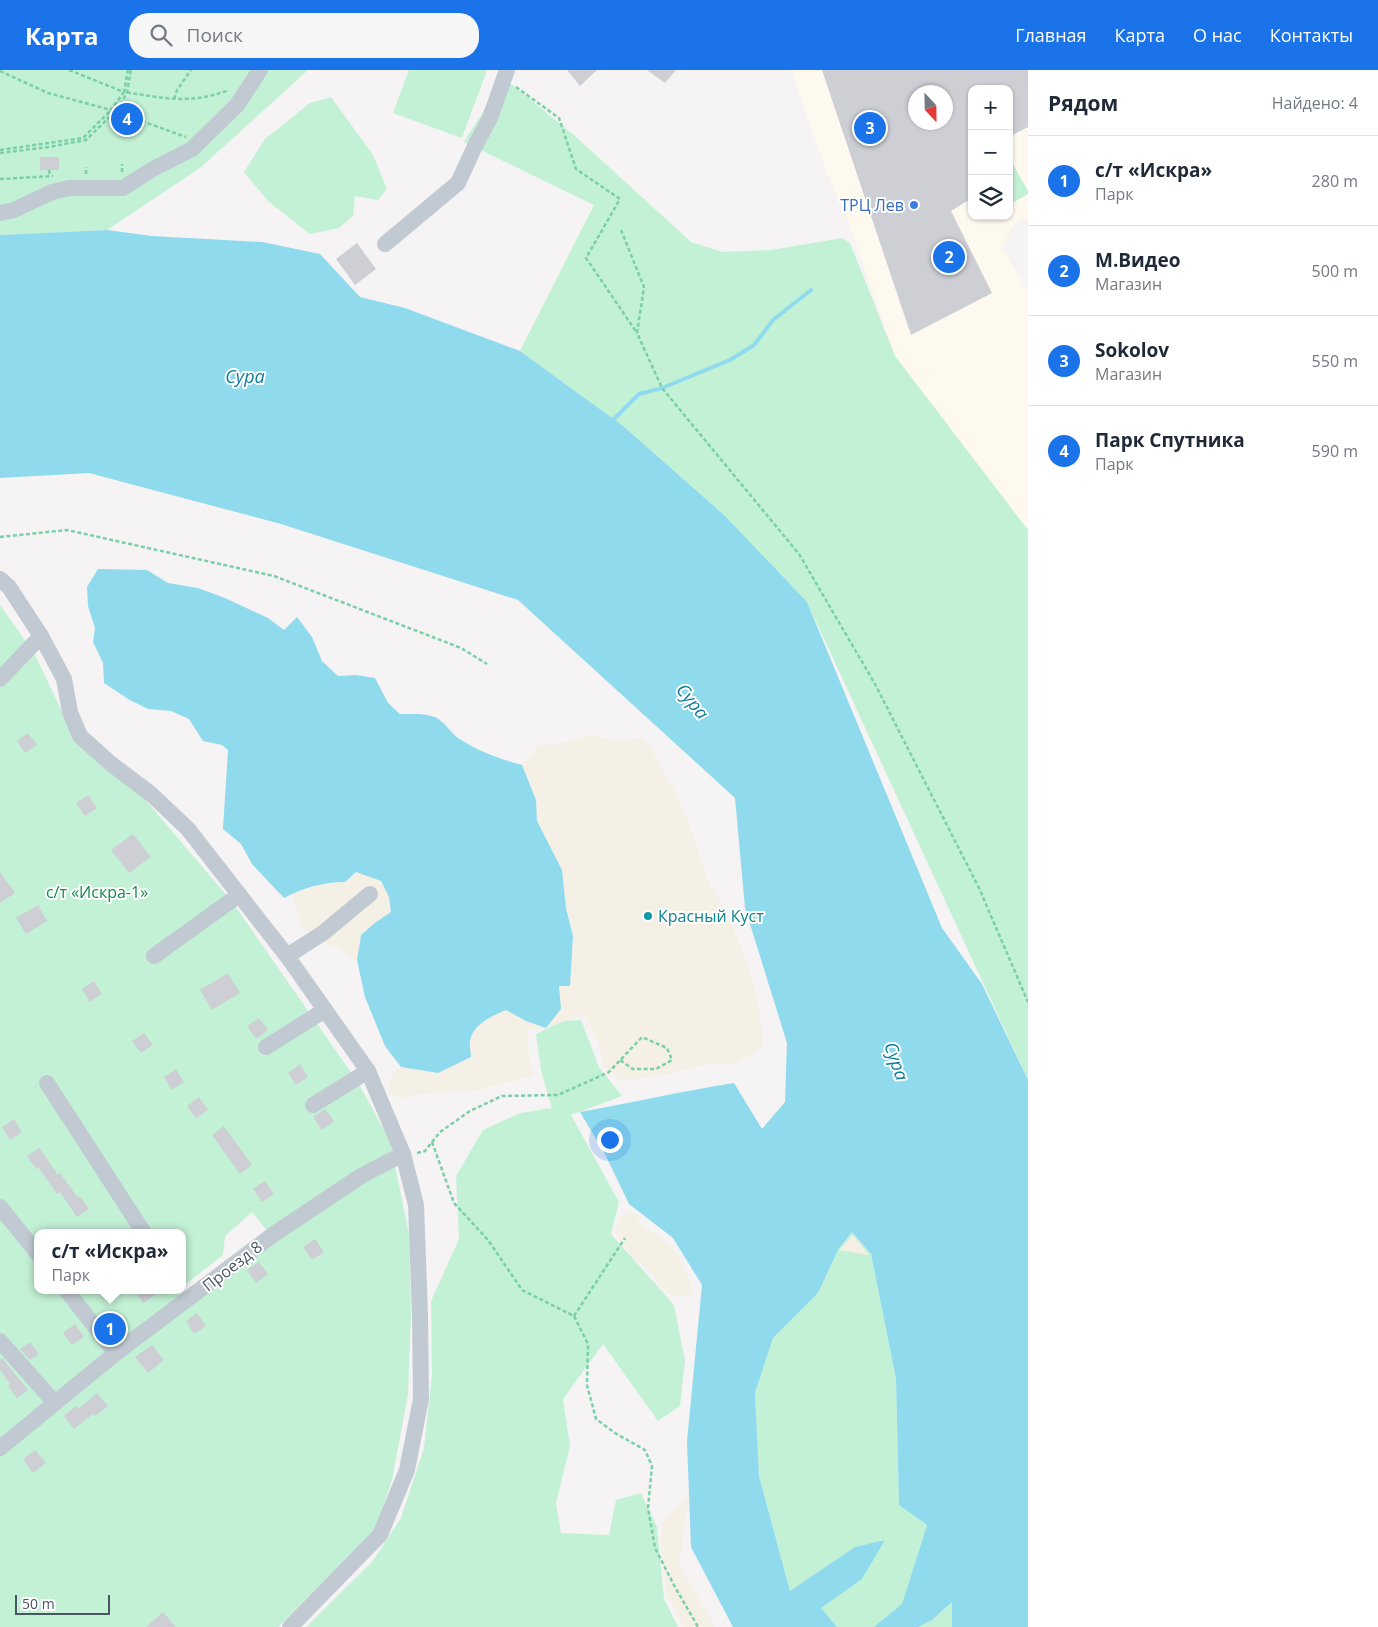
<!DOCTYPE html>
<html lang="ru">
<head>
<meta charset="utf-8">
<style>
	body { margin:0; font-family:"Open Sans",sans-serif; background:#f6f6f7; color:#1f2937 }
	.controls { position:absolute; right:15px; top:15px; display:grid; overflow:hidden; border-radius:10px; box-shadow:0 1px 4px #0004 }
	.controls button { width:45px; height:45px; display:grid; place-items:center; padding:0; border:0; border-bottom:1px solid #e0e1e3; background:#fff; color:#1f2937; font:25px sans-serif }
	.compass { position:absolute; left:908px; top:15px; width:45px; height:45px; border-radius:50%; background:#fff; box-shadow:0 1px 4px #0004; rotate:158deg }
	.scale { position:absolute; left:15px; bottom:12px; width:95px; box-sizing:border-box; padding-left:5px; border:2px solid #4a5661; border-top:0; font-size:14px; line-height:18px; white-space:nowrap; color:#4a5661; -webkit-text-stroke:4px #fff; paint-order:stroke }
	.you { position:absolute; left:609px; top:1069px; width:18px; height:18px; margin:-12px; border:4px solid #fff; border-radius:50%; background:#1a73e8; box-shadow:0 0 0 8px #1a73e833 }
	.badge { display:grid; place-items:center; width:32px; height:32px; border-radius:50%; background:#1a73e8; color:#fff; font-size:16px; font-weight:700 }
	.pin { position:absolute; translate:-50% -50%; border:2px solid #fff; box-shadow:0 1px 5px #0006 }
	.popup { position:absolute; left:34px; top:1159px; width:152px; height:65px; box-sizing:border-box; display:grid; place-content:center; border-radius:10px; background:#fff; filter:drop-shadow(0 1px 4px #0005); font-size:16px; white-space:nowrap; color:#747a83 }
	.popup b { font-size:19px; color:#1f2937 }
	.popup::after { content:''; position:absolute; left:50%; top:100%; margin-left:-10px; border:10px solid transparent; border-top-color:#fff }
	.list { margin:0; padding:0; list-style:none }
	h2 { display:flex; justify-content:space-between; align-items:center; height:65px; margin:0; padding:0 20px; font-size:21px }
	h2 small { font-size:16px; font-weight:400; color:#747a83 }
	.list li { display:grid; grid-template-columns:32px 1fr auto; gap:15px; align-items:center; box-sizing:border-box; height:90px; padding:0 20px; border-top:1px solid #e0e1e3 }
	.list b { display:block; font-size:19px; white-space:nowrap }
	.list p { margin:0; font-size:16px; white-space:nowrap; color:#747a83 }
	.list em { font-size:16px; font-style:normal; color:#747a83 }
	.icon { flex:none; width:28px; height:28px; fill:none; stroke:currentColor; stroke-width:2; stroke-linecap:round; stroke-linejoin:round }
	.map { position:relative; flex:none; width:1028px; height:1557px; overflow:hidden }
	header { display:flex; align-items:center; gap:30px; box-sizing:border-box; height:70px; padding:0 25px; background:#1a73e8; color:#fff }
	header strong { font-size:24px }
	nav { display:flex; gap:28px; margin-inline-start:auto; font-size:18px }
	.search { width:350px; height:45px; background:#f6f6f7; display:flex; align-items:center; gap:12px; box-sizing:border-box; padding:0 18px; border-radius:20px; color:#747a83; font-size:19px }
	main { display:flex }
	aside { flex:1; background:#fff }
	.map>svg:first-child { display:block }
</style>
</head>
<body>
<header>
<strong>Карта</strong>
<div class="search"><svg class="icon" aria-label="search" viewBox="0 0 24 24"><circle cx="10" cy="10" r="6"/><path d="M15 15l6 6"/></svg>Поиск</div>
<nav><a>Главная</a><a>Карта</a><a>О нас</a><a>Контакты</a></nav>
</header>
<main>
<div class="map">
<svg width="1028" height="1557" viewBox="0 0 1028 1557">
	<rect width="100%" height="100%" fill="#f5f3f3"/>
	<path fill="#fdf9ef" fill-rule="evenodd" d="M791,0H1028V147L1014,154L1002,177L1028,222V460L895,286L845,143L826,101ZM972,19H1009V146H972ZM916,22H946V52H916Z"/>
	<g fill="#c3f1d5" fill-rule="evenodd">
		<polygon points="0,0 308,0 200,98 107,160 0,165"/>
		<polygon points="409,0 487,0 462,68 393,43"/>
		<polygon points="504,8 575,66 691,172 723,182 771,180 842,168 850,173 895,286 1028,460 1028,1010 807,532 590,332 520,281 594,135 464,72"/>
		<polygon points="331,27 373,85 387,119 378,130 355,126 353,146 339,158 310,164 268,131 244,102 265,69 310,33"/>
		<polygon points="1009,87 1028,121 1028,124 1009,135"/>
		<path d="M0,535L34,583L75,669L143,727L233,833L359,1014L390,1071L409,1164L411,1242L408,1324L392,1410L375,1460L278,1557H0ZM252,1142L274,1170L182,1229L176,1220H38V1163H182L183,1210L186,1214L223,1185L225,1166Z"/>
		<polygon points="581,950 599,997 622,1026 571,1045 619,1132 611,1164 674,1235 685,1290 680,1336 658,1351 603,1274 563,1329 570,1376 556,1433 561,1463 609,1465 616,1430 641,1423 657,1457 664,1529 678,1557 306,1557 372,1492 401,1448 424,1378 432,1305 431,1231 459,1169 456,1106 483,1060 520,1043 552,1038 541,1000 536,964 562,951"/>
		<polygon points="852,1162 871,1184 896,1309 899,1435 927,1455 902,1534 874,1557 837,1557 820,1538 862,1509 884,1470 855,1478 790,1521 759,1406 755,1323 773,1268 818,1223 838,1180"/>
		<polygon points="952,1532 952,1557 918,1557 932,1550"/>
	</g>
	<g fill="#f5f0e5">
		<path d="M589,665L615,670L644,668C662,696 679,727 691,759C698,776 701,794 708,810C715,825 724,839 731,854C750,894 763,936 762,979L733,994H707L665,1005L621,1011L603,995L599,974L584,944L546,958L527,960L529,988L535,1005L478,1020L422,1024L399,1028L389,1020C389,1009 391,1004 401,997L438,1003L470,970L476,958L492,946L506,940L525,951L546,958L560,939L559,915L570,916L573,866L549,776L537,751L536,730L522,695L539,675C557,676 573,671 589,665Z"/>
		<path d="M356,802L381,811L389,827L391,842L376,852L361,865L357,890C350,889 344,882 337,878C332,875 327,875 322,872C301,863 298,844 293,823L332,812H345Z"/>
		<polygon points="627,1143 635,1143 641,1154 649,1161 662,1168 682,1192 694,1223 686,1226 672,1226 662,1217 648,1199 634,1189 615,1163 618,1149"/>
		<polygon points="853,1165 869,1185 839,1180"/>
		<polygon points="689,1427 679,1496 712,1551 714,1557 683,1557 666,1523 661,1474 662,1452"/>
	</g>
	<g fill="#90daee">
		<path d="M107,160L152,166L262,172L320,184L360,227L405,238L520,281L623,356L725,446L807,532L942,858L982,914L1028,1010V1557H952V1532L932,1550L918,1557H874L902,1534L927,1455L899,1435L896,1309L871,1184L852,1162L838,1180L818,1223L773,1268L755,1323L759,1406L790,1521L855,1477L885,1470L862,1509L821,1538L837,1557H733L691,1477L687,1371L702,1215L673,1168L629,1134L605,1084L580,1042C631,1033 682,1021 734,1013L762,1059L785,1032L787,973L745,838L735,728L518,530L281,454L89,403L0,408V165Z"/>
		<path d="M98,499L147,500L168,513L198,518L225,528L268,548L284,560L297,547L312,567L322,591L338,606L356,605L375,608L388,633L400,644C412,644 424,643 435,647C444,651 450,662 458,668C478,681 499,689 522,695L536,730L537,751L562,800L566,838L573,866L570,916H559L561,939L546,958L526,951L506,940C492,946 473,954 470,971C469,976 471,982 471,987L438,1003L401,997L385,976L365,927L357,890L361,865L376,852L391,842L389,827L381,811L356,802L345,812C324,812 302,818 284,828L252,794L241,774L223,759L228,680L222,675L203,671L189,649L171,641L148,639L128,629L104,613L103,593L93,572L95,558L88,536L87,517Z"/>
	</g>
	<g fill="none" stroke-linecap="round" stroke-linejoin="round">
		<polyline stroke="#90daee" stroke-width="4" points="614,349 639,324 662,318 730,290 754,275 773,250 811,220"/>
	</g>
	<g fill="#cdcfd5" fill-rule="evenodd">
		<polygon points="567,0 597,0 580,16"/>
		<polygon points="647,0 676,0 665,13"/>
		<path d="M822,0H1028V57L1009,67V19H972V128L951,141L992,223L911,265ZM916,22H946V52H916Z"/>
		<rect x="40" y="87" width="19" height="13"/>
		<polygon points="357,173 376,199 355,215 336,189"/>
		<polygon points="28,663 37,675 25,683 17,671"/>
		<polygon points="88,725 97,738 85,746 76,733"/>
		<polygon points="133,764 151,787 129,803 111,780"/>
		<polygon points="0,802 15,823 0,833"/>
		<polygon points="38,835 47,851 26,864 16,848"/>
		<polygon points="228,903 240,923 212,940 200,920"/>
		<polygon points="94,911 102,924 90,932 82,919"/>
		<polygon points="259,948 268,960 256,969 247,956"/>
		<polygon points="144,963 153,975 141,983 132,971"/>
		<polygon points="300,994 308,1007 296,1015 288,1003"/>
		<polygon points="176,999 184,1012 172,1020 164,1007"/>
		<polygon points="199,1027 208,1040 196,1048 187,1036"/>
		<polygon points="325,1039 334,1051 322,1060 313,1047"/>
		<polygon points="14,1049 22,1062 10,1070 2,1057"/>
		<polygon points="224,1056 252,1095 240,1104 212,1065"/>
		<polygon points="39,1078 58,1105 60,1103 78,1128 80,1126 89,1139 77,1147 60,1122 57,1124 38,1097 36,1099 27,1086"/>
		<polygon points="265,1111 274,1124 262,1132 253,1119"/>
		<polygon points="315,1169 324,1182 312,1190 303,1177"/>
		<polygon points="259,1192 268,1204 256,1213 247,1200"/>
		<polygon points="134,1220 162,1220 143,1233"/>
		<polygon points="197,1243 206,1256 194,1264 186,1251"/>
		<polygon points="75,1254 84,1267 72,1275 63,1263"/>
		<polygon points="30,1272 39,1284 30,1290 20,1279"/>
		<polygon points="152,1275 164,1290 148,1303 135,1287"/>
		<polygon points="2,1288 28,1320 17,1328 8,1316 10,1314 0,1300 0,1290"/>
		<polygon points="97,1323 108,1336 95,1346 93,1344 74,1359 64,1346 76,1336 78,1339"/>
		<polygon points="35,1380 46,1393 33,1403 23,1389"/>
		<polygon points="163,1542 176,1557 146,1557"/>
	</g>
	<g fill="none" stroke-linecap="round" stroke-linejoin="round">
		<g stroke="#7ad0a6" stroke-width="2.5" stroke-dasharray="4 2.5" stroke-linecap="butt">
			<polyline points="69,0 124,22 128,0"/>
			<path d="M0,1L48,23L111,40L124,22C166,28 188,35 229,20"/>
			<polyline points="516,17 559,48 576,99 620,129 586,188 637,263"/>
			<polyline points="174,29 177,20 191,0"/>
			<polyline points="0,80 83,68 111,40 186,67"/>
			<polyline points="0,83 49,77 86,70 119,38 127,22 131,0"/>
			<polyline points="49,100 50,106"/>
			<polyline points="122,102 122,94"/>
			<polyline points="86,104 86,97"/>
			<polyline points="0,109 53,106"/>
			<polyline points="621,160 644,217 637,263 662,318 799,484 875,614 979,818 1028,932"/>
			<polyline points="0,467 67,460 274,506 461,578 487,594"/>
			<polyline points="432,1072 454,1133 488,1170 522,1220 574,1246 588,1274 587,1315 596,1349 615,1363 645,1380 652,1396 648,1438 655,1478 675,1517 698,1557"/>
			<polyline points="417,1083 425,1081 440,1062 470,1041 502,1026 558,1025 609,1002 642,967 667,978 672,990 656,999 633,999 620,990"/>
			<polyline points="574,1246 625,1168"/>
		</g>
		<g stroke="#c1cad2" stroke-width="16">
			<polyline points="0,143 14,140 52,122 69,118 123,118 153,99 192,79 237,35 260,0"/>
			<polyline points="385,174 458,113 475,76 490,48 507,0"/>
			<polyline points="0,509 9,517 41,566 64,609 70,642 80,666 110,693 151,724 188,759 287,886 368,1001 403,1084 416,1135 420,1245 421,1329 407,1400 380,1465 290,1557"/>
			<polyline points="0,609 41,566"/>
			<polyline points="154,886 239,825"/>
			<polyline points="287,886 323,863 370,824"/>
			<polyline points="266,977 325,940"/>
			<polyline points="47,1013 144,1163"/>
			<polyline points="313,1035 368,1001"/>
			<polyline points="0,1137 38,1184"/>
			<polyline points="66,1220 116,1283"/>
			<polyline points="0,1271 55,1333"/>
			<polyline points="0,1378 116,1283 274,1164 361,1106 403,1084"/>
		</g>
	</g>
	<circle fill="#3f7fe0" stroke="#fff" stroke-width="2" cx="914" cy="135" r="5"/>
	<circle fill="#0f9aa8" stroke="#fff" stroke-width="2" cx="648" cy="846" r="5"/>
	<g text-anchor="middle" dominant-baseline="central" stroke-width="4" stroke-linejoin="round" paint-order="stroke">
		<g font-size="16" fill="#366cbe" stroke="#fff" text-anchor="end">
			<text x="904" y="135">ТРЦ Лев</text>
		</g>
		<g font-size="16" fill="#17864f" stroke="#fff">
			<text x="97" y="822">с/т «Искра-1»</text>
		</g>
		<g font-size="16" fill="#0d838f" stroke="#fff" text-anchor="start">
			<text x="658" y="846">Красный Куст</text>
		</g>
		<g font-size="16" fill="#4a5661" stroke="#fff">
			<text transform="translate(232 1196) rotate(-38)">Проезд 8</text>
		</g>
		<g font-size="18" font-style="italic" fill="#0c7c9b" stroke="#fff">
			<text x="245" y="306">Сура</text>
			<text transform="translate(693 631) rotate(51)">Сура</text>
			<text transform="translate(897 991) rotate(71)">Сура</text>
		</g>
	</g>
</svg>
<div class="controls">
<button>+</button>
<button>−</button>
<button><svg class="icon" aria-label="layers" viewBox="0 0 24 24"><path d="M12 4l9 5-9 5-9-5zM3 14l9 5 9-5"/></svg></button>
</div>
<svg class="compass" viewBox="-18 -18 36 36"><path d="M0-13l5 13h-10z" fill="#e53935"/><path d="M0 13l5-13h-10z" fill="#747a83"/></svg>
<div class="scale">50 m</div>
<div class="you"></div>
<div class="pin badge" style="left:110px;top:1259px">1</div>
<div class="popup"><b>с/т «Искра»</b>Парк</div>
<div class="pin badge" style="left:949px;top:187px">2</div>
<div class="pin badge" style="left:870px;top:58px">3</div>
<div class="pin badge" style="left:127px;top:49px">4</div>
</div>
<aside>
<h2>Рядом<small>Найдено: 4</small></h2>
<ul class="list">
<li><span class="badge">1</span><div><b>с/т «Искра»</b><p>Парк</p></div><em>280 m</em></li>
<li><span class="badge">2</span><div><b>М.Видео</b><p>Магазин</p></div><em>500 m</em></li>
<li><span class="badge">3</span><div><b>Sokolov</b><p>Магазин</p></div><em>550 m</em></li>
<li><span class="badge">4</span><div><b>Парк Спутника</b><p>Парк</p></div><em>590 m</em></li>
</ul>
</aside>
</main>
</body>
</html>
